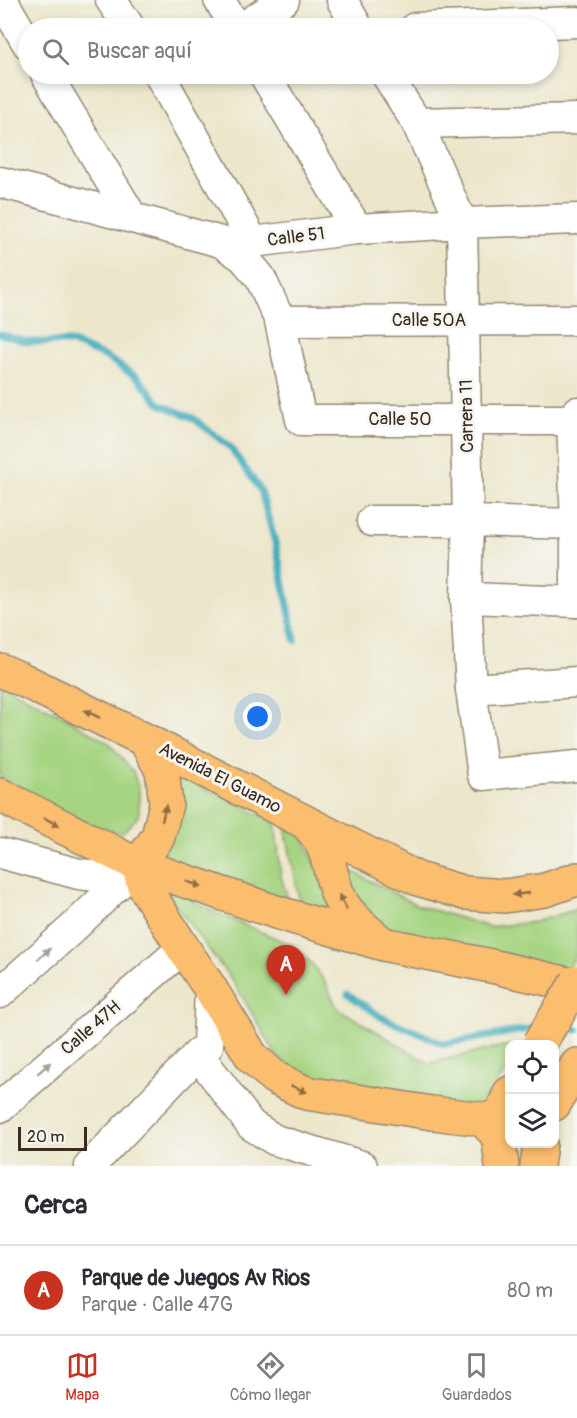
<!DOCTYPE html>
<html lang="es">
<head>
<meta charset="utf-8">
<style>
	body { margin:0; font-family:Pangolin,sans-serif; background:#f7f7f7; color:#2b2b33 }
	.controls { position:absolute; right:18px; bottom:18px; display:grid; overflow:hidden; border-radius:12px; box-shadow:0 3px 9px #0003 }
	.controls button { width:54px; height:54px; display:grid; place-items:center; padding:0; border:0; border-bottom:2px solid #e1e1e2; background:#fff; color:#2b2b33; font:30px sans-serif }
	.scale { position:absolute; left:18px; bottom:15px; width:69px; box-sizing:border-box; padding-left:6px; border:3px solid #3b2a1e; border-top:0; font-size:16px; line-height:21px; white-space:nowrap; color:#3b2a1e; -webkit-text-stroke:4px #f6f6f2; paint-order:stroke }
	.you { position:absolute; left:258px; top:717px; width:21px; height:21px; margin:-15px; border:4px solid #fff; border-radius:50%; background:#1a73e8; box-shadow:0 0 0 9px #1a73e833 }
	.badge { display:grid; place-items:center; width:39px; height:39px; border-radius:50%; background:#c8321e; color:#fff; font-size:20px; font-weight:700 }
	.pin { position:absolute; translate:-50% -50px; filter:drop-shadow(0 2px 3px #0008) }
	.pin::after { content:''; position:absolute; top:32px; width:21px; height:18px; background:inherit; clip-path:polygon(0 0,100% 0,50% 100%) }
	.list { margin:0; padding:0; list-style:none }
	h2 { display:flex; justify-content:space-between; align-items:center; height:78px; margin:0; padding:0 24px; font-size:26px }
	h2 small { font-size:20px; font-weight:400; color:#7c7c81 }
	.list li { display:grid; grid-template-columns:39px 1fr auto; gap:18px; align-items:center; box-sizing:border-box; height:90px; padding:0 24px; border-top:2px solid #e1e1e2 }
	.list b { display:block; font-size:22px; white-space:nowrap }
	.list p { margin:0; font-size:20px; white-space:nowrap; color:#7c7c81 }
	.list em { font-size:20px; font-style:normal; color:#7c7c81 }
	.icon { flex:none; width:33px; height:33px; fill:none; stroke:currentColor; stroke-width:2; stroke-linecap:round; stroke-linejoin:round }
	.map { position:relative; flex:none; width:577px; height:1166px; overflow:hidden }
	.search { position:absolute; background:#fff; box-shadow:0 3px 9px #0003; left:18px; right:18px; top:18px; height:66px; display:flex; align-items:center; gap:15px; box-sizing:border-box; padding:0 21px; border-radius:33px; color:#7c7c81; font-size:22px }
	.sheet { height:168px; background:#fff }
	nav { display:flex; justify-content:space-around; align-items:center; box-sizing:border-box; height:84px; border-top:2px solid #e1e1e2; background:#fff; font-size:16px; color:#7c7c81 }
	nav a { display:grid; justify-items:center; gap:3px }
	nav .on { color:#c8321e }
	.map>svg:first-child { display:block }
</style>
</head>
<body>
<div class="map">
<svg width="577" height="1166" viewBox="0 0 577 1166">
	<rect width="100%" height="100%" fill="#f6f6f2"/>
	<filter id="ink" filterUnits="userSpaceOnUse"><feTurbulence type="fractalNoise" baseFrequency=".0167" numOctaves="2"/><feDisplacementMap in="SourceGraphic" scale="12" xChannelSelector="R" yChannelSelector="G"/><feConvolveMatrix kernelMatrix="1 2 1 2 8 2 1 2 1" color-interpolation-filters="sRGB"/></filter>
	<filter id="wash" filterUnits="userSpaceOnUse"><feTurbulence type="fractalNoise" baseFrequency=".008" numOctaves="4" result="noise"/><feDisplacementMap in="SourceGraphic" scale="24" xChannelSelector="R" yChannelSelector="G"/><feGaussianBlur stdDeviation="1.35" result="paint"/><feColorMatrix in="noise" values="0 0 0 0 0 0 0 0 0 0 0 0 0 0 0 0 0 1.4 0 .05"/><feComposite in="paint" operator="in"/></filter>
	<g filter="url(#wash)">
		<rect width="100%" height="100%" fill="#ece6ca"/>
		<g fill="#a6d481" stroke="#707f50" stroke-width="1.5">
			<polygon points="0,683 61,715 109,743 133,771 139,790 139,816 122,833 94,826 68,815 0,777"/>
			<polygon points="166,770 275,822 281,876 291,910 155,860"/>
			<polygon points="285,827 303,836 339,920 301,908"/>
			<polygon points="346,868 417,905 489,927 535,922 577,909 577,954 562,977 432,945 376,924 356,905"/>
			<polygon points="158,882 214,912 294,946 313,965 325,982 337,1008 429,1063 509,1045 509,1067 476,1111 328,1093 277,1056 234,983"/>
		</g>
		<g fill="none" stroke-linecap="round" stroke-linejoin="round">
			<g stroke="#3eacbc" stroke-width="7">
				<polyline points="0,334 27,342 70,342 106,357 138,378 160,404 193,418 230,447 261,491 276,546 295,640"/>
				<polyline points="348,994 381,1017 444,1044 535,1028"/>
				<polyline points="561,1024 577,1030"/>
			</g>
		</g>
	</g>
	<g filter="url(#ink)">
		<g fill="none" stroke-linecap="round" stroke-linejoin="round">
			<g stroke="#948874" stroke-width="33">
				<g id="minor">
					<polyline points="2,0 28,44"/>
					<polyline points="111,0 130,28"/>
					<polyline points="219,0 237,28"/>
					<polyline points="342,0 358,28"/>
					<polyline points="242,28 284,0"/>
					<polyline points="415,28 577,22"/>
					<polyline points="46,74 132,217"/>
					<polyline points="159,74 253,242"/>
					<polyline points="264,74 357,229"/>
					<polyline points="386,74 417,123 462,223 468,521 466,598 471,689 483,775 577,766"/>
					<polyline points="417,123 577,119"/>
					<polyline points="0,182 221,242 243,257 260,277 280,321 301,420 572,420"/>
					<polyline points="243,257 253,242 357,229 462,223 577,219"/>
					<polyline points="280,321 577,320"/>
					<polyline points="372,521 468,521 576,524"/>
					<polyline points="466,598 577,602"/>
					<polyline points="576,602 576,524 572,420 577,412"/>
					<polyline points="471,689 577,682"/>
					<polyline points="0,853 79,874 105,877 136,866"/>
					<polyline points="0,993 73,928 138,865"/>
					<polyline points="198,1054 251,1125 275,1140 362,1166"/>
					<polyline points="0,1107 183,948"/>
					<polyline points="90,1166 198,1054 208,1046 210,988"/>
				</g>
			</g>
			<g stroke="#948874" stroke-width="36">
				<g id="major">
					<path d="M0,670L21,679L145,740L305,822C312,829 318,835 322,844C332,863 331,888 344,906C352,919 365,929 377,939"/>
					<polyline points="0,795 138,865 276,912 383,944 491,966 577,986"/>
					<polyline points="307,823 418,879 465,893 505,896 545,890 577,879"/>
					<polyline points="138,865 144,886 183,948 210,988 252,1057 275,1078 306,1093 432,1113 482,1119 498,1135"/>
					<polyline points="138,865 158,837 166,804 162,770 145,740"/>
					<polyline points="554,1104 577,1065"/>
					<polyline points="502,1166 498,1135 499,1119 510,1093"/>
					<polyline points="537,1166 540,1144"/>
				</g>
			</g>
			<use href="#minor" stroke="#fff" stroke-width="30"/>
			<use href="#major" stroke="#fbbd6e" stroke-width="33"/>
			<g stroke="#948874" stroke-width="36" stroke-linecap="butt">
				<polyline id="major-bridge" points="539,1044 577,982"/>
			</g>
			<use href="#major-bridge" stroke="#fbbd6e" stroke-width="33"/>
		</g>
		<defs><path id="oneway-solid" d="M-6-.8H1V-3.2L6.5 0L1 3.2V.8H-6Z" transform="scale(1.5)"/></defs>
		<g fill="#916c42">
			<use href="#oneway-solid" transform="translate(92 714) rotate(-154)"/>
			<use href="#oneway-solid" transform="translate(164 813) rotate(-77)"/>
			<use href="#oneway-solid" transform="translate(52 822) rotate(27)"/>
			<use href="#oneway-solid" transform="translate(194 884) rotate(19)"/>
			<use href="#oneway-solid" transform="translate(521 894) rotate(172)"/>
			<use href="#oneway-solid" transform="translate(343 902) rotate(-118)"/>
			<use href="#oneway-solid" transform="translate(299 1089) rotate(23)"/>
		</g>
		<g fill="#a79f9a">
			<use href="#oneway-solid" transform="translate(44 954) rotate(-42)"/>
			<use href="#oneway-solid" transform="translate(44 1068) rotate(-41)"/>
		</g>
	</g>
	<g text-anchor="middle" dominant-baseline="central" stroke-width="6" stroke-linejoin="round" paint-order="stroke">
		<g font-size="18" fill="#3b2a1e" stroke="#f6f6f2">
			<text transform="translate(296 237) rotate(-7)">Calle 51</text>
			<text x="429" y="320">Calle 50A</text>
			<text transform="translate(467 416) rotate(-91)">Carrera 11</text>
			<text x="400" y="419">Calle 50</text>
			<text transform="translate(220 778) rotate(27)">Avenida El Guamo</text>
			<text transform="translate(91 1028) rotate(-41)">Calle 47H</text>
		</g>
	</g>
</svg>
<div class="controls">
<button><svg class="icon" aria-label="locate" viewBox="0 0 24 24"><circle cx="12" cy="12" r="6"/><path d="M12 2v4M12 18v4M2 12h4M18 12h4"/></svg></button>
<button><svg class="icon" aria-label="layers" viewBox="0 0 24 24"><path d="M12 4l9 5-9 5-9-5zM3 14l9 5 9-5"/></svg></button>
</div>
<div class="scale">20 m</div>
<div class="you"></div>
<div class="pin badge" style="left:286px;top:995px">A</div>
<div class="search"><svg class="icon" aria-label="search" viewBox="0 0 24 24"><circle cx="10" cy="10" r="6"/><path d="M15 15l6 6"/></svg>Buscar aquí</div>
</div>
<section class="sheet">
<h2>Cerca<small></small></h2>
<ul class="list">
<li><span class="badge">A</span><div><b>Parque de Juegos Av Rios</b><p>Parque · Calle 47G</p></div><em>80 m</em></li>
</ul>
</section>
<nav>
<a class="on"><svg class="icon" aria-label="map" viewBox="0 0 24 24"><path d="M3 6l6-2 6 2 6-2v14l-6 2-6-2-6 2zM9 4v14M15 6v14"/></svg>Mapa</a>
<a><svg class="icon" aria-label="directions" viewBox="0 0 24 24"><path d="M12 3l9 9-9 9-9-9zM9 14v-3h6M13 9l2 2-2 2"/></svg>Cómo llegar</a>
<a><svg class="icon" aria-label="saved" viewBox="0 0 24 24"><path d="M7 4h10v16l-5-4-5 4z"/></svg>Guardados</a>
</nav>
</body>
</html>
